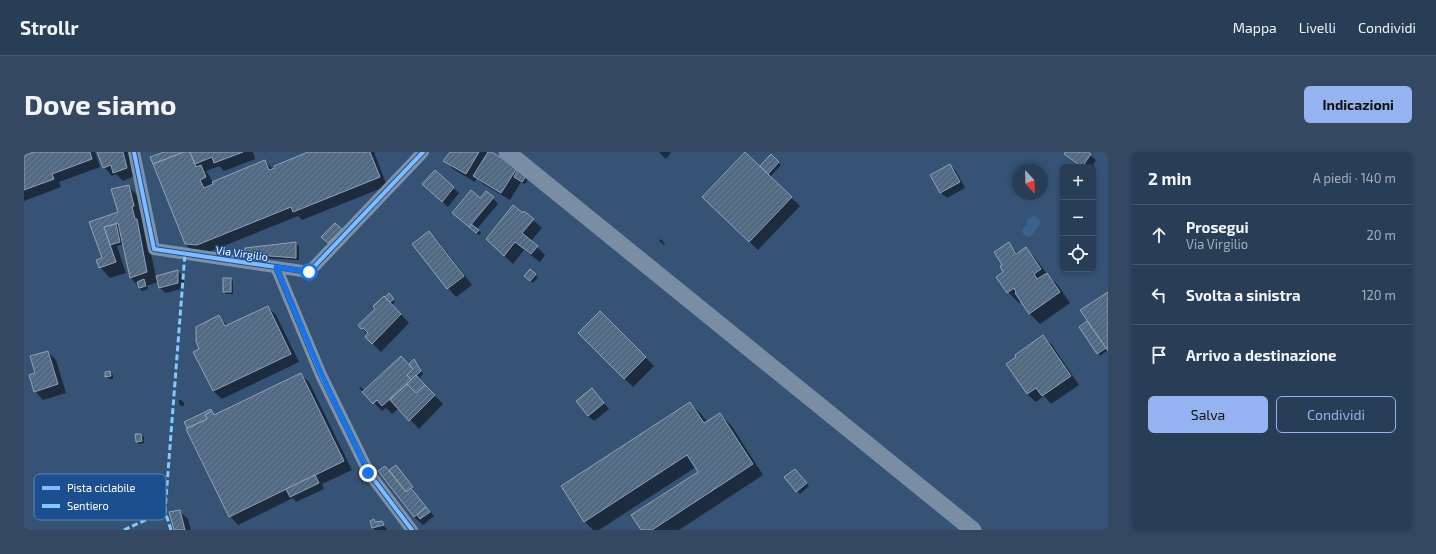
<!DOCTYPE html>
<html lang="it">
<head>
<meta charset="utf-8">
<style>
	body { margin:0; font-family:"Exo 2",sans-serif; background:#344961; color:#f1f3f6 }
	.controls { position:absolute; right:12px; top:12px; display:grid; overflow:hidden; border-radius:6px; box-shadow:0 2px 6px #0003 }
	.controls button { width:36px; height:36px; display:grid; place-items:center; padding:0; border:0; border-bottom:1px solid #44576d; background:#283e57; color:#f1f3f6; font:20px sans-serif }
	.compass { position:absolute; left:988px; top:12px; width:36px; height:36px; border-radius:50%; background:#283e57; box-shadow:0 2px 6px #0003; rotate:158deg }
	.stop { position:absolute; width:12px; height:12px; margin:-9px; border:3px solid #1a73e8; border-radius:50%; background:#fff }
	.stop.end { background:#1a73e8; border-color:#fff; box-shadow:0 1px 4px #0008 }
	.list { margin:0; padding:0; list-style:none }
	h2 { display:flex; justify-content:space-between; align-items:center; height:52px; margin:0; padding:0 16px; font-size:17px }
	h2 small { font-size:13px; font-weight:400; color:#a5aeba }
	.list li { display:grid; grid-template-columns:26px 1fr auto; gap:12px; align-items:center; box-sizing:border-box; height:60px; padding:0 16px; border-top:1px solid #44576d }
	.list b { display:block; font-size:15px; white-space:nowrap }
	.list p { margin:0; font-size:13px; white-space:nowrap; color:#a5aeba }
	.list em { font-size:13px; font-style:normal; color:#a5aeba }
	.actions { display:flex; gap:8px; padding:12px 16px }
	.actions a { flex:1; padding:9px 0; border:1px solid #95b2f1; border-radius:6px; text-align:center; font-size:14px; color:#95b2f1 }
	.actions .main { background:#95b2f1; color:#111 }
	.icon { flex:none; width:22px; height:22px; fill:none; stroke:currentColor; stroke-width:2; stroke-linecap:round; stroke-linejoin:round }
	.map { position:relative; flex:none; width:1084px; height:378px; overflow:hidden; border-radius:6px }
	header { display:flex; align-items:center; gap:24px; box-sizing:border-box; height:56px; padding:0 20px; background:#283e57; border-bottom:1px solid #44576d }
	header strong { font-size:19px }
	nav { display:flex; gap:22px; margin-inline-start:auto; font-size:14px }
	.intro { display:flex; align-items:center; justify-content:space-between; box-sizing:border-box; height:96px; padding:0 24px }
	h1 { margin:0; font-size:28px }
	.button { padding:10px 18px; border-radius:6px; background:#95b2f1; color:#111; font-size:14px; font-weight:700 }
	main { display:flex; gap:24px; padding:0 24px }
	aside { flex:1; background:#283e57; border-radius:6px; box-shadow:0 2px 6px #0003 }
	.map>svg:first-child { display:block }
</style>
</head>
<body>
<header>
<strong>Strollr</strong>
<nav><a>Mappa</a><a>Livelli</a><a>Condividi</a></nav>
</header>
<div class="intro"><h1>Dove siamo</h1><a class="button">Indicazioni</a></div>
<main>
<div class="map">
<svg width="1084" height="378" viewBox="0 0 1084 378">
	<defs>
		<pattern id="building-hatch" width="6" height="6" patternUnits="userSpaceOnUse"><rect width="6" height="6" fill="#526984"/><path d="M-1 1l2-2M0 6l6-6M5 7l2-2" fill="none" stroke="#6c8096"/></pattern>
	</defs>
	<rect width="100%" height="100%" fill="#365274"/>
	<path fill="#3b618d" d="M1009,64C1014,64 1015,66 1016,71C1014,77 1017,71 1013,76C1011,78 1011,80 1010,82C1004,90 992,79 1003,73C1002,68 1004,65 1009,64Z"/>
	<g fill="#0007">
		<polygon points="13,0 71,0 76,15 35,30 37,35 0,49 0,5"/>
		<polygon points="74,0 105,0 110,24 99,29 92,22 88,24 80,15"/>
		<polygon points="142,0 165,0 166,3 168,2 167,0 229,0 231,7 200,19 195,14 182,19 185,23 189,31 241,9 249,17 287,0 350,0 363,34 278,68 274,64 182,101 170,100 161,92"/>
		<polygon points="427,0 466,0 505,26 501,32 497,30 486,48 459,32 453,26 451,30 429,17 420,8"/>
		<polygon points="635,0 646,0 647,1 642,7"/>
		<polygon points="1042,0 1063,0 1072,8 1068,15 1058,15 1047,7 1041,2"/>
		<polygon points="747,3 757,13 746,25 776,54 734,98 687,53 736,16"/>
		<polygon points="926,13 932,19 941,36 923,46 917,41 907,23"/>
		<polygon points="104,34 115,45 132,125 154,119 160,125 160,136 142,141 136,136 134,130 123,134 124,137 118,139 107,126 99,92 93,94 102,121 86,126 76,115 79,107 66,70 95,60"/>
		<polygon points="429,36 435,41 424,55 405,37"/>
		<polygon points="469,46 474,52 453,77 457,81 455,83 435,66"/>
		<polygon points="499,62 509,68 518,76 507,89 521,103 516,110 500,98 489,112 471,95"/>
		<polygon points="405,80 414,89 448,133 432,145 424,136"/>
		<polygon points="637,87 641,92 640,93 635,89"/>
		<polygon points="272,91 275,94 275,108 223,105 221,102"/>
		<polygon points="984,91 994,101 1002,96 1012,107 1023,122 1034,133 1046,151 1016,172 1005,161 998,149 995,151 984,140 974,125 981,120 979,113"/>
		<polygon points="506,118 514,125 509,131 501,124"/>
		<polygon points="206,127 209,129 209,142 202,142 200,139"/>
		<polygon points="1084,141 1084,198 1076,204 1074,201 1063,170 1066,173 1067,173"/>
		<polygon points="365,143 371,150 368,153 385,171 357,200 342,185 344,183 335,173"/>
		<polygon points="244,155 252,163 275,210 198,247 189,239 170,201 177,197 195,165 203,173"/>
		<polygon points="576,160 630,214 609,235 555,181"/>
		<polygon points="1019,184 1028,193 1055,233 1027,252 1020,244 1012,250 1003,242"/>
		<polygon points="24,200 32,208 42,241 19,248 11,239 12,221"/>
		<polygon points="390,209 399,222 396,225 397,226 395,228 419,252 395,277 375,256 368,262 362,256 358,259 335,236 337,235 341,239 385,213"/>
		<polygon points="86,220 89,223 89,227 85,227 82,224"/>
		<polygon points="276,222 285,230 328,318 298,332 300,337 272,350 269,346 214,373 206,364 164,275 186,258 190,264"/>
		<polygon points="568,237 585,257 570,269 564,264"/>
		<polygon points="155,248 157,248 160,251 160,254 157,254 155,252"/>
		<polygon points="666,251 677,262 683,270 696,262 707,273 739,323 655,378 618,378 676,320 672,315 575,378 569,378 561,370 538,335"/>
		<polygon points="117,283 120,285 120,291 115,292 113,289"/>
		<polygon points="361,315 366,319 372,315 374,317 390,338 388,339 410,364 399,373 390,365"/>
		<polygon points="774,320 785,334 776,342 762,326"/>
		<polygon points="155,359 164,367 167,378 151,378"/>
		<polygon points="350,368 352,371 358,370 363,378 351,378 349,376"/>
	</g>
	<g fill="url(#building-hatch)" stroke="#92a2b6">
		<polygon points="10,0 66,0 68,7 28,22 30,27 0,38 0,4"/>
		<polygon points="73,0 99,0 103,16 89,21 87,13 79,16"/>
		<polygon points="140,0 160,0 129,12 126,5"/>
		<polygon points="160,0 166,0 172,15 177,13 182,25 176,28 180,36 189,32 188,30 241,8 245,18 251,16 250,14 284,0 346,0 356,25 269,60 267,55 173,93 161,92 129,12"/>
		<polygon points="166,0 219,0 190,11 188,5 171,12"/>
		<polygon points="426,0 455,0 442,22 419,9"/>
		<polygon points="464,0 468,0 493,16 477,41 449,24"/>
		<polygon points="721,0 768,45 725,90 678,45"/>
		<polygon points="1041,0 1064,0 1067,2 1058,15 1040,2"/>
		<polygon points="747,2 755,10 744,22 736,14"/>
		<polygon points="926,12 936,30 916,41 906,23"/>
		<polygon points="494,17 503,23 498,30 490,25"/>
		<polygon points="411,18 430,35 418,50 398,32"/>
		<polygon points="105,33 110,54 108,55 111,67 113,67 123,120 106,126 94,71 80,75 92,110 75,116 72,108 78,106 65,70 94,60 87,37"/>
		<polygon points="447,38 456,46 462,39 470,45 445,75 428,61"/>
		<polygon points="489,53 499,61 500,59 510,67 498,81 514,94 507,102 491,90 480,104 462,87"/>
		<polygon points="311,71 318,77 304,91 297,85"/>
		<polygon points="92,72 96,90 86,93 80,75"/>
		<polygon points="447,72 455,78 452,81 445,75"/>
		<polygon points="405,79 440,124 423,137 388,92"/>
		<polygon points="272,90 272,106 220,102 221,96"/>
		<polygon points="985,90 992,102 1002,95 1017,117 1010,122 1013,127 1023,121 1036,140 1005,162 991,141 992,140 990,136 983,141 972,125 979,120 976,114 978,113 970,100"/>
		<polygon points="506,117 512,122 506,129 500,124"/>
		<polygon points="154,118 154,131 135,136 132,124"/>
		<rect x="199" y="126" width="8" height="14"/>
		<polygon points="120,127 122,134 115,136 113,130"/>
		<polygon points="1084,140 1084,199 1056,158"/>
		<polygon points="365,141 370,147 366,150 361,145"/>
		<polygon points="360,144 377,162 348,192 341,185 344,181 339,176 337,177 334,173 351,157 349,154"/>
		<polygon points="244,154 267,202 189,239 169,200 175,197 172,189 172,175 195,163 201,174"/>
		<polygon points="576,159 622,205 600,227 554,181"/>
		<polygon points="1063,169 1082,196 1073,202 1055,175"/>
		<polygon points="1019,183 1047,224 1018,244 1012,236 1003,242 982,212 992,205 991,203"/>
		<polygon points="24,199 34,232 10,240 5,223 11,221 6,204"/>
		<polygon points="377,204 389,217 383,223 387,228 358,254 353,248 349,252 338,240"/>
		<polygon points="390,207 397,219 387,228 383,223 389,217 385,212"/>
		<polygon points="86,219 87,224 81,225 81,220"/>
		<polygon points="277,221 320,309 205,365 162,277 183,267 181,263 188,259 190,263"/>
		<polygon points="392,223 401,233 392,241 383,232"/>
		<polygon points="383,232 392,241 401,233 411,243 385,269 366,248"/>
		<polygon points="568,236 580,251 564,264 552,249"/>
		<polygon points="666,250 680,271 696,261 729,312 628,378 617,378 607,363 674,320 663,303 560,370 537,334"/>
		<polygon points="187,257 188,259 181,263 183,267 163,276 160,270"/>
		<polygon points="111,282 117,282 118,289 112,290"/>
		<polygon points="372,313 389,335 382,340 365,318"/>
		<polygon points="361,314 382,340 387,336 402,355 390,365 354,319"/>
		<polygon points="771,317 783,331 772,340 760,325"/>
		<polygon points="291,323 295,331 266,345 262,337"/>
		<polygon points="402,355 406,360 396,367 393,363"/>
		<polygon points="156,358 161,378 150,378 145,360"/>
		<polygon points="350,367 351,370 358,369 360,373 348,376 346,369"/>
	</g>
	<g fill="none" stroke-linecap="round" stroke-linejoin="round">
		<g stroke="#7d92a8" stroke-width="12">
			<polyline points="110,0 130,97 285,120 399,0"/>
			<polyline points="252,115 297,223 345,321 388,378"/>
		</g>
		<polyline stroke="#798da4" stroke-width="17" points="483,0 949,378"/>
		<g stroke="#80caff" stroke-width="3" stroke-dasharray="6 3" stroke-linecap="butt">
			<polyline points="100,378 141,359"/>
			<polyline points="147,378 141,359 161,101"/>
		</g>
		<g stroke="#1b4f8f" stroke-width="6">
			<g id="cycleway">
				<polyline points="110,0 130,97 285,120 399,0"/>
				<polyline points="252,115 297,223 345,321 388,378"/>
			</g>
		</g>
		<use href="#cycleway" stroke="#80bcff" stroke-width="4"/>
	</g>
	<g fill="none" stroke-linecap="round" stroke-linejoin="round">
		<polyline stroke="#1a73e8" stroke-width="5" points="285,120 252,115 298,223 344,321"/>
	</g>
	<g text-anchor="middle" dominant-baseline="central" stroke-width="3" stroke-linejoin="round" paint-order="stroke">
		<g font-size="11" fill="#fff" stroke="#1b4f8f">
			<text transform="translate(218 101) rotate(8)">Via Virgilio</text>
		</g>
	</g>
	<rect x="10" y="322" width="132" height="46" rx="6" fill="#1b4f8f" stroke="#5f84b1" stroke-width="1"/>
	<rect x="18" y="334" width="18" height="4" fill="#80bcff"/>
	<rect x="18" y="352" width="18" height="4" fill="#80caff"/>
	<g font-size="11" fill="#fff">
		<text x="43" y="340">Pista ciclabile</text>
		<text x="43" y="358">Sentiero</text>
	</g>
</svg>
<div class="controls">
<button>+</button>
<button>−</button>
<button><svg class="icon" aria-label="locate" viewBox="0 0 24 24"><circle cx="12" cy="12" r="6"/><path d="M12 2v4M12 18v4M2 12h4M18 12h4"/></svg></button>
</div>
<svg class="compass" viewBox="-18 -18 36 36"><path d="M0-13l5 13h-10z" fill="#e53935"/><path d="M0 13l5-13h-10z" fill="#a5aeba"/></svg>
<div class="stop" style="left:285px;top:120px"></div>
<div class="stop end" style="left:344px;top:321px"></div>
</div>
<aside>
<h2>2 min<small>A piedi · 140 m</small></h2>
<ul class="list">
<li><svg class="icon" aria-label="ahead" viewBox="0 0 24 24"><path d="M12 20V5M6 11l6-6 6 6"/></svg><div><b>Prosegui</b><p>Via Virgilio</p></div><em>20 m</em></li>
<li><svg class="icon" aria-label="left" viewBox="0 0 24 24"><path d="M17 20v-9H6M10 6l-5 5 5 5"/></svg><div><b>Svolta a sinistra</b></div><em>120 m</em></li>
<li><svg class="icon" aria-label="arrive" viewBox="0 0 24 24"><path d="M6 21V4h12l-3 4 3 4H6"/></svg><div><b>Arrivo a destinazione</b></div></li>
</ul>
<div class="actions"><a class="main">Salva</a><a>Condividi</a></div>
</aside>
</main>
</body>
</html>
